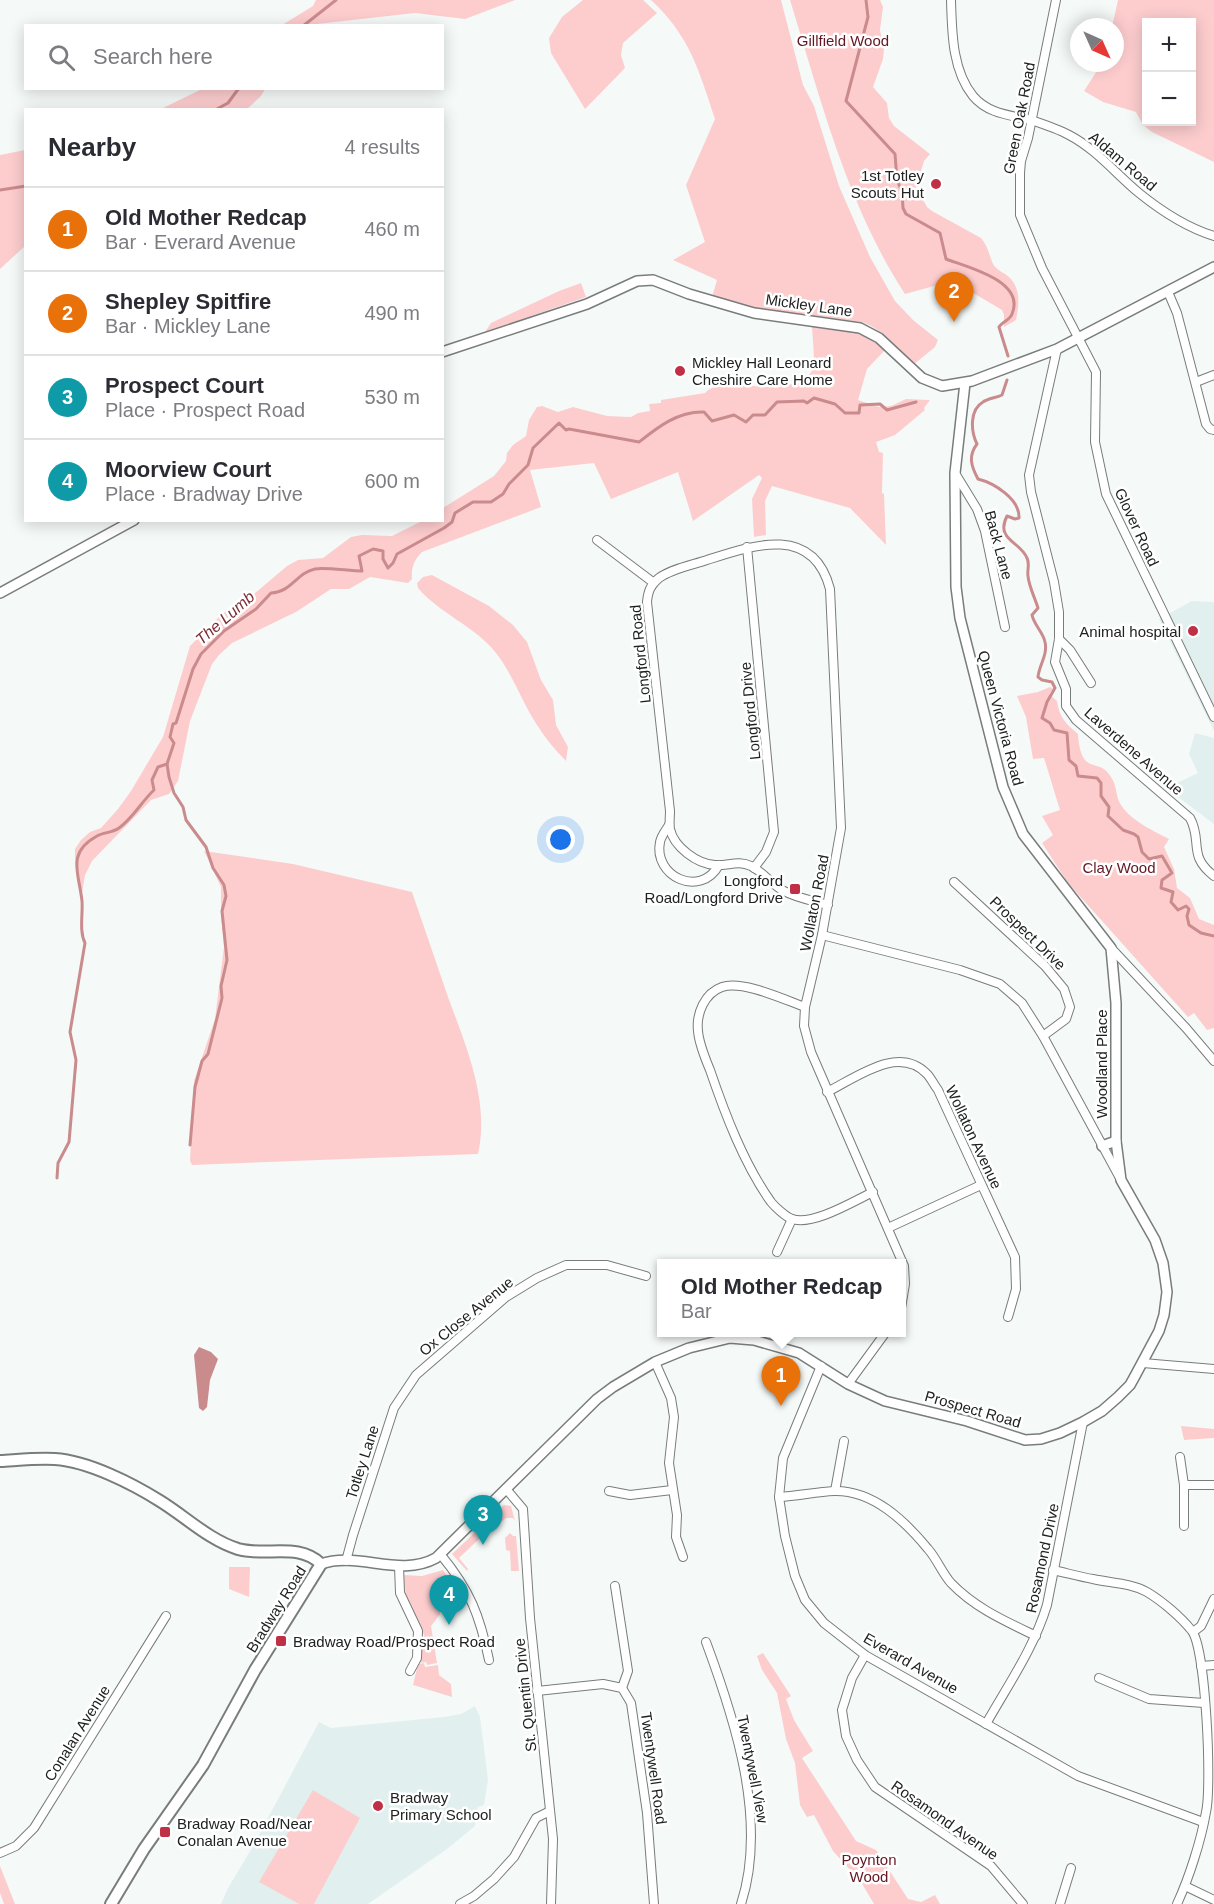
<!DOCTYPE html>
<html lang="en">
<head>
<meta charset="utf-8">
<style>
	body { margin:0; font-family:Helvetica,sans-serif; background:#f7f7f7; color:#2b2b33 }
	.controls { position:absolute; right:18px; top:18px; display:grid; overflow:hidden; border-radius:0px; box-shadow:0 3px 15px #0003 }
	.controls button { width:54px; height:54px; display:grid; place-items:center; padding:0; border:0; border-bottom:2px solid #e1e1e2; background:#fff; color:#2b2b33; font:30px sans-serif }
	.compass { position:absolute; left:1070px; top:18px; width:54px; height:54px; border-radius:50%; background:#fff; box-shadow:0 3px 15px #0003; rotate:135deg }
	.you { position:absolute; left:561px; top:840px; width:21px; height:21px; margin:-15px; border:4px solid #fff; border-radius:50%; background:#1a73e8; box-shadow:0 0 0 9px #1a73e833 }
	.badge { display:grid; place-items:center; width:39px; height:39px; border-radius:50%; background:#bf2f46; color:#fff; font-size:20px; font-weight:700 }
	.pin { position:absolute; translate:-50% -50px; filter:drop-shadow(0 2px 3px #0008) }
	.pin::after { content:''; position:absolute; top:32px; width:21px; height:18px; background:inherit; clip-path:polygon(0 0,100% 0,50% 100%) }
	.popup { position:absolute; left:657px; top:1259px; width:249px; height:78px; box-sizing:border-box; display:grid; place-content:center; border-radius:0px; background:#fff; filter:drop-shadow(0 2px 4px #0005); font-size:20px; white-space:nowrap; color:#7c7c81 }
	.popup b { font-size:22px; color:#2b2b33 }
	.popup::after { content:''; position:absolute; left:50%; top:100%; margin-left:-12px; border:12px solid transparent; border-top-color:#fff }
	.list { margin:0; padding:0; list-style:none }
	h2 { display:flex; justify-content:space-between; align-items:center; height:78px; margin:0; padding:0 24px; font-size:26px }
	h2 small { font-size:20px; font-weight:400; color:#7c7c81 }
	.list li { display:grid; grid-template-columns:39px 1fr auto; gap:18px; align-items:center; box-sizing:border-box; height:84px; padding:0 24px; border-top:2px solid #e1e1e2 }
	.list b { display:block; font-size:22px; white-space:nowrap }
	.list p { margin:0; font-size:20px; white-space:nowrap; color:#7c7c81 }
	.list em { font-size:20px; font-style:normal; color:#7c7c81 }
	.icon { flex:none; width:33px; height:33px; fill:none; stroke:currentColor; stroke-width:2; stroke-linecap:round; stroke-linejoin:round }
	.map { position:relative; flex:none; width:1214px; height:1904px; overflow:hidden }
	.search { position:absolute; background:#fff; box-shadow:0 3px 15px #0003; left:24px; top:24px; width:420px; height:66px; display:flex; align-items:center; gap:15px; box-sizing:border-box; padding:0 21px; border-radius:0px; color:#7c7c81; font-size:22px }
	.panel { position:absolute; background:#fff; box-shadow:0 3px 15px #0003; left:24px; top:108px; width:420px; height:414px; border-radius:0px }
	.map>svg:first-child { display:block }
</style>
</head>
<body>
<div class="map">
<svg width="1214" height="1904" viewBox="0 0 1214 1904">
	<rect width="100%" height="100%" fill="#f5faf9"/>
	<g fill="#e1f0ee">
		<polygon points="1192,601 1214,602 1214,731 1159,619"/>
		<polygon points="1195,733 1214,738 1214,824 1166,788 1198,773 1189,754"/>
		<polygon points="475,1706 480,1717 488,1780 484,1805 478,1807 475,1826 447,1849 368,1904 221,1904 228,1888 252,1848 319,1722 331,1728 444,1717 461,1714"/>
	</g>
	<g fill="#fdcdce" fill-rule="evenodd">
		<polygon points="316,0 515,0 465,19 415,13 308,25 282,25 313,6"/>
		<polygon points="583,0 643,0 657,13 623,43 621,55 625,68 585,109 551,53 549,38 562,17"/>
		<path d="M651,0H781L803,85L814,106L839,186L870,257L895,301L913,320L938,340L935,347L913,365C898,349 883,329 862,322L763,310L712,297L717,280L673,260L705,242L686,185L715,119C699,71 690,36 651,0Z"/>
		<path d="M790,0H880L883,7L880,30L884,49L883,59L873,87L887,103L889,118L894,126L930,154L924,161L916,187L927,207L932,211L981,238C988,246 989,255 993,264C997,271 1006,273 1011,279C1021,291 1019,306 1016,320L1004,327V315L1002,310L958,284L945,283L905,294C847,205 821,100 790,0Z"/>
		<path d="M1118,0H1214V162L1152,132L1143,125L1136,112L1103,102L1084,91L1102,63H1115V27H1112ZM1146,22H1192V122H1146Z"/>
		<polygon points="202,89 202,88 265,89 261,96 247,109 161,109"/>
		<polygon points="25,150 25,246 0,269 0,155"/>
		<polygon points="581,283 586,297 485,332 491,323 559,291"/>
		<path d="M812,324C839,328 864,329 885,350L867,369L858,400L879,407L891,406L906,399L930,400L924,408L925,410L895,435L876,442L879,452L883,453L882,493L884,494L886,545L850,508L772,486L765,501L766,535L754,537L752,499L762,478L759,475L693,521L678,472L611,499L594,463L530,470L541,507L422,552C414,560 411,568 412,579L408,583L370,577L349,589H331L296,612L232,643L219,655L212,664L190,721L178,781L169,794L151,800L92,861L85,875L82,893L75,865V849L81,840L90,832L101,828L118,809L131,791L163,737L190,646L222,614L248,599L287,566L298,560L323,558L351,537L362,535L392,536L422,521L442,520L443,508L494,476L506,461L507,453L513,445L526,436L529,420L537,407L542,406L558,412L573,407L607,416L631,417L638,413L650,411L649,404L661,403V400L705,393C720,378 747,387 767,387C780,387 807,384 812,370C816,360 812,336 812,324Z"/>
		<path d="M432,575L489,606L513,625L527,642L541,680L553,700L556,725L568,747L566,761C555,750 545,738 537,725C522,702 513,675 496,653C475,626 440,614 418,588L417,583L423,577Z"/>
		<path d="M1050,687L1053,689L1049,694L1057,701C1059,717 1066,724 1078,734C1081,778 1099,756 1111,777C1116,784 1116,792 1118,799C1125,818 1152,830 1169,839L1164,847L1174,869L1177,888L1190,898L1199,919L1214,925V1028L1207,1030L1194,1013L1188,1017L1068,883L1042,843L1053,835L1042,816L1060,810L1044,758L1033,759L1026,717L1017,696L1038,692Z"/>
		<path d="M204,851L293,864L412,892C424,927 436,962 448,997C466,1046 490,1101 478,1154L192,1165L190,1161L194,1081L215,1019L224,947L221,913V887Z"/>
		<polygon points="1181,1426 1214,1429 1214,1438 1184,1440"/>
		<polygon points="504,1505 511,1506 515,1521 513,1518 506,1518 501,1522 499,1520 459,1558 468,1569 467,1571 452,1554"/>
		<polygon points="510,1533 513,1536 516,1536 519,1571 511,1571 510,1551 506,1550 505,1538"/>
		<polygon points="229,1567 250,1567 249,1597 229,1589"/>
		<polygon points="443,1570 462,1598 439,1603 440,1614 431,1626 437,1663 427,1665 426,1662 418,1663 424,1635 406,1595 403,1578 404,1575 422,1576"/>
		<polygon points="763,1653 791,1696 786,1699 794,1720 813,1751 802,1758 856,1841 876,1850 908,1899 921,1902 935,1895 940,1904 874,1904 861,1882 833,1851 814,1815 807,1817 800,1805 795,1763 786,1739 777,1693 762,1670 757,1656"/>
		<polygon points="424,1663 425,1667 438,1665 439,1675 451,1684 452,1697 413,1685 418,1664"/>
		<polygon points="313,1790 360,1818 314,1904 299,1904 259,1882"/>
		<polygon points="0,1866 15,1904 4,1904 0,1893"/>
	</g>
	<polygon fill="#ca8b8d" points="199,1347 211,1352 218,1359 210,1380 207,1407 203,1411 199,1408 194,1355"/>
	<g fill="none" stroke-linecap="round" stroke-linejoin="round">
		<g stroke="#ca8b8d" stroke-width="3">
			<path d="M866,0L868,17L846,101L895,154L897,180L902,192L903,208L906,214L940,233L946,259C967,267 1026,281 1012,314C1010,320 1002,322 999,327L1008,356"/>
			<polyline points="303,26 336,0"/>
			<polyline points="215,110 228,103 239,88"/>
			<polyline points="0,190 26,186"/>
			<path d="M1007,380L1002,395C996,398 988,398 983,402C969,410 971,432 977,444C968,456 971,466 978,479C994,483 1020,499 1019,518L1015,519L1007,516C995,540 1020,541 1027,558C1030,564 1027,570 1028,576C1029,587 1035,598 1038,608L1032,615C1034,625 1043,632 1045,642C1048,655 1039,665 1038,677L1042,680L1052,682L1055,688L1047,702L1042,718L1050,723L1054,730L1067,733L1069,760L1076,766L1078,776L1097,778L1101,783V796L1109,807L1108,816L1123,830L1134,834L1138,837L1142,852L1149,859L1162,856L1172,873L1162,880L1161,888L1173,892L1171,902L1178,910L1186,906L1189,909L1187,916L1189,925L1201,933L1214,936"/>
			<path d="M190,1145L195,1087L202,1061L208,1054L222,998L221,986L227,960L222,911L226,896L224,885L213,868L206,847L186,820L183,807L174,793L169,777L167,764L174,743L170,737L173,724L176,723L193,669L201,654L224,631L256,609L271,593C292,592 296,573 315,569C324,567 350,571 362,571L359,556L373,549L383,551V559L388,568L393,563L397,554L444,528L452,522L455,513L473,502H491L503,494L509,484L528,465L533,448L559,423L566,430L569,429L639,442C658,427 678,411 704,412L712,421L734,415L746,422L753,415H765L777,402L804,401L807,403L814,398L835,404L845,413H859L860,405L880,404L887,410L916,402"/>
			<path d="M57,1178L58,1163L69,1142L76,1060L70,1032L85,943C79,931 83,914 82,901C79,873 66,853 97,836C104,832 112,833 119,828C133,818 142,801 154,790L152,780L158,767L167,764"/>
		</g>
		<g stroke="#787d7c" stroke-width="10">
			<g id="minor">
				<path d="M951,0C952,32 952,70 973,96C988,114 1010,115 1031,120C1043,124 1058,129 1069,135C1096,149 1116,174 1139,193C1160,210 1188,228 1214,236"/>
				<polyline points="1056,0 1028,138 1021,161 1020,173 1020,215 1042,268 1096,372 1095,442 1106,494 1214,717"/>
				<polyline points="1168,292 1177,313 1206,424 1210,429 1214,430"/>
				<path d="M1057,349L1029,475L1031,492L1054,582L1059,612V639L1055,662L1066,689V706L1076,720L1190,818C1203,842 1187,855 1214,876"/>
				<polyline points="1196,382 1214,375"/>
				<polyline points="955,473 977,509 985,531 1005,627"/>
				<polyline points="597,540 654,583"/>
				<polyline points="747,547 774,832 766,852 754,868"/>
				<polyline points="1059,639 1070,650 1091,683"/>
				<path d="M669,825C666,830 661,836 660,842C653,876 700,899 719,865"/>
				<polyline points="954,882 1045,966 1064,989 1070,1007 1066,1019 1043,1036"/>
				<path d="M828,905C814,901 797,898 784,891C772,885 763,872 751,866C738,860 728,866 715,865C697,864 674,847 670,829C669,823 670,817 670,811L647,602C648,592 650,585 659,578C671,569 692,565 707,560C753,545 813,524 830,589L841,828L822,935L805,1007L804,1026L811,1052L904,1266L905,1284L901,1308"/>
				<polyline points="822,935 960,970 1000,984 1022,1003 1043,1036 1120,1178"/>
				<polyline points="1111,948 1186,1028 1214,1061"/>
				<path d="M805,1007C785,1000 743,980 722,987C705,993 696,1013 698,1031C699,1044 705,1058 710,1070C725,1114 744,1164 771,1202C775,1207 786,1217 792,1219C813,1226 854,1201 873,1192"/>
				<path d="M827,1092C856,1078 898,1044 927,1074C931,1078 934,1085 938,1090L1015,1257L1016,1289L1008,1317"/>
				<polyline points="888,1228 981,1185"/>
				<polyline points="777,1252 792,1219"/>
				<polyline points="655,1362 671,1398 674,1417 669,1463 677,1515 676,1537 683,1557"/>
				<polyline points="1143,1363 1214,1369"/>
				<polyline points="821,1366 783,1458 779,1497 785,1536 795,1576 805,1600 824,1623 865,1655 1078,1776 1203,1822"/>
				<polyline points="848,1384 886,1332"/>
				<polyline points="1180,1457 1184,1485 1184,1526"/>
				<polyline points="1184,1485 1214,1485"/>
				<polyline points="507,1490 523,1509 530,1618 553,1839 551,1904"/>
				<polyline points="609,1491 630,1495 672,1490"/>
				<polyline points="835,1491 844,1441"/>
				<path d="M779,1497C797,1496 816,1492 834,1491C873,1490 905,1521 928,1549C937,1559 942,1573 951,1583C975,1608 1005,1621 1036,1636"/>
				<path d="M441,1555C470,1590 480,1616 489,1660"/>
				<polyline points="346,1561 353,1535 394,1408 416,1375 506,1297 537,1278 566,1265 607,1265 646,1276"/>
				<polyline points="399,1566 400,1593 418,1631 417,1658 410,1671"/>
				<path d="M1053,1570C1067,1573 1080,1577 1093,1579C1111,1583 1131,1583 1147,1592C1162,1601 1181,1617 1192,1631C1206,1650 1212,1786 1206,1812C1201,1841 1189,1878 1177,1904"/>
				<polyline points="615,1586 628,1671 622,1688"/>
				<polyline points="1193,1632 1201,1626 1214,1599"/>
				<path d="M706,1642C735,1720 768,1821 741,1904"/>
				<polyline points="865,1655 852,1678 842,1710 846,1736 857,1760 875,1787 991,1866 1023,1904"/>
				<polyline points="1201,1666 1214,1665"/>
				<polyline points="1099,1678 1149,1699 1204,1703"/>
				<polyline points="537,1691 603,1684 622,1688 631,1703 647,1813 654,1904"/>
				<path d="M986,1724C1008,1685 1034,1648 1047,1605L1083,1422"/>
				<polyline points="0,1853 16,1846 34,1828 166,1616"/>
				<polyline points="1185,1886 1214,1900"/>
				<polyline points="460,1904 474,1896 494,1879 514,1857 536,1818 550,1811"/>
				<polyline points="1060,1904 1071,1868"/>
			</g>
		</g>
		<g stroke="#787d7c" stroke-width="12">
			<g id="tertiary">
				<polyline points="442,352 587,304 637,281 653,280 689,294 754,313 860,328 879,338 922,378 942,386 972,381 1057,349 1214,267"/>
				<polyline points="0,593 134,520"/>
				<polyline points="1102,1146 1116,1141"/>
				<path d="M321,1564C358,1551 400,1578 436,1558L597,1399L613,1387L655,1362L689,1348L730,1338L754,1340L799,1353L848,1384L885,1401L967,1421L1025,1440L1041,1439L1060,1433L1083,1422L1102,1411L1118,1397L1130,1385L1135,1376L1159,1331L1164,1315L1167,1292L1163,1263L1155,1240L1121,1180L1116,1141V1003L1111,948L1023,834L1003,787L960,618L956,587L955,473L965,383"/>
			</g>
		</g>
		<g stroke="#787d7c" stroke-width="14">
			<path id="secondary" d="M0,1461C18,1460 37,1458 55,1459C88,1461 133,1484 160,1501C186,1517 209,1540 238,1549C267,1557 298,1542 321,1564L255,1670L203,1765L144,1849L111,1904"/>
		</g>
		<use href="#minor" stroke="#fff" stroke-width="8"/>
		<use href="#tertiary" stroke="#fff" stroke-width="9"/>
		<use href="#secondary" stroke="#fff" stroke-width="10"/>
	</g>
	<g fill="#bf2f46" stroke="#fff" stroke-width="2">
		<circle cx="936" cy="184" r="6"/>
		<circle cx="680" cy="371" r="6"/>
		<circle cx="1193" cy="631" r="6"/>
		<rect x="789" y="883" width="12" height="12" rx="3"/>
		<rect x="275" y="1635" width="12" height="12" rx="3"/>
		<circle cx="378" cy="1806" r="6"/>
		<rect x="159" y="1826" width="12" height="12" rx="3"/>
	</g>
	<g text-anchor="middle" dominant-baseline="central" stroke-width="5" stroke-linejoin="round" paint-order="stroke">
		<g font-size="15" fill="#631723" stroke="#fff">
			<text x="843" y="40">Gillfield Wood</text>
			<text x="1119" y="867">Clay Wood</text>
			<text x="869" y="1859">Poynton<tspan x="869" dy="17">Wood</tspan></text>
		</g>
		<g font-size="15" fill="#202222" stroke="#fff">
			<text transform="translate(1019 118) rotate(-79)">Green Oak Road</text>
			<text transform="translate(1123 161) rotate(40)">Aldam Road</text>
			<text transform="translate(809 305) rotate(8)">Mickley Lane</text>
			<text transform="translate(1137 527) rotate(65)">Glover Road</text>
			<text transform="translate(999 545) rotate(75)">Back Lane</text>
			<text transform="translate(640 654) rotate(-96)">Longford Road</text>
			<text transform="translate(750 711) rotate(-96)">Longford Drive</text>
			<text transform="translate(1001 718) rotate(75)">Queen Victoria Road</text>
			<text transform="translate(1134 751) rotate(41)">Laverdene Avenue</text>
			<text transform="translate(814 903) rotate(-79)">Wollaton Road</text>
			<text transform="translate(1028 933) rotate(44)">Prospect Drive</text>
			<text transform="translate(1101 1064) rotate(-90)">Woodland Place</text>
			<text transform="translate(974 1137) rotate(65)">Wollaton Avenue</text>
			<text transform="translate(466 1316) rotate(-39)">Ox Close Avenue</text>
			<text transform="translate(973 1409) rotate(16)">Prospect Road</text>
			<text transform="translate(362 1462) rotate(-72)">Totley Lane</text>
			<text transform="translate(1042 1558) rotate(-78)">Rosamond Drive</text>
			<text transform="translate(276 1609) rotate(-58)">Bradway Road</text>
			<text transform="translate(911 1663) rotate(30)">Everard Avenue</text>
			<text transform="translate(525 1695) rotate(-96)">St. Quentin Drive</text>
			<text transform="translate(77 1733) rotate(-58)">Conalan Avenue</text>
			<text transform="translate(654 1768) rotate(82)">Twentywell Road</text>
			<text transform="translate(753 1769) rotate(79)">Twentywell View</text>
			<text transform="translate(945 1820) rotate(35)">Rosamond Avenue</text>
		</g>
		<g font-size="15" fill="#202222" stroke="#fff" text-anchor="start">
			<text x="924" y="175" text-anchor="end">1st Totley<tspan x="924" dy="17">Scouts Hut</tspan></text>
			<text x="692" y="362">Mickley Hall Leonard<tspan x="692" dy="17">Cheshire Care Home</tspan></text>
			<text x="1181" y="631" text-anchor="end">Animal hospital</text>
			<text x="783" y="880" text-anchor="end">Longford<tspan x="783" dy="17">Road/Longford Drive</tspan></text>
			<text x="293" y="1641">Bradway Road/Prospect Road</text>
			<text x="390" y="1797">Bradway<tspan x="390" dy="17">Primary School</tspan></text>
			<text x="177" y="1823">Bradway Road/Near<tspan x="177" dy="17">Conalan Avenue</tspan></text>
		</g>
		<g font-size="16" font-style="italic" fill="#7c2e36" stroke="#fff">
			<text transform="translate(225 618) rotate(-41)">The Lumb</text>
		</g>
	</g>
</svg>
<div class="controls">
<button>+</button>
<button>−</button>
</div>
<svg class="compass" viewBox="-18 -18 36 36"><path d="M0-13l5 13h-10z" fill="#e53935"/><path d="M0 13l5-13h-10z" fill="#7c7c81"/></svg>
<div class="you"></div>
<div class="pin badge" style="left:781px;top:1406px;background:#e8710a">1</div>
<div class="popup"><b>Old Mother Redcap</b>Bar</div>
<div class="pin badge" style="left:954px;top:322px;background:#e8710a">2</div>
<div class="pin badge" style="left:483px;top:1545px;background:#0f9aa8">3</div>
<div class="pin badge" style="left:449px;top:1625px;background:#0f9aa8">4</div>
<div class="search"><svg class="icon" aria-label="search" viewBox="0 0 24 24"><circle cx="10" cy="10" r="6"/><path d="M15 15l6 6"/></svg>Search here</div>
<section class="panel">
<h2>Nearby<small>4 results</small></h2>
<ul class="list">
<li><span class="badge" style="background:#e8710a">1</span><div><b>Old Mother Redcap</b><p>Bar · Everard Avenue</p></div><em>460 m</em></li>
<li><span class="badge" style="background:#e8710a">2</span><div><b>Shepley Spitfire</b><p>Bar · Mickley Lane</p></div><em>490 m</em></li>
<li><span class="badge" style="background:#0f9aa8">3</span><div><b>Prospect Court</b><p>Place · Prospect Road</p></div><em>530 m</em></li>
<li><span class="badge" style="background:#0f9aa8">4</span><div><b>Moorview Court</b><p>Place · Bradway Drive</p></div><em>600 m</em></li>
</ul>
</section>
</div>
</body>
</html>
